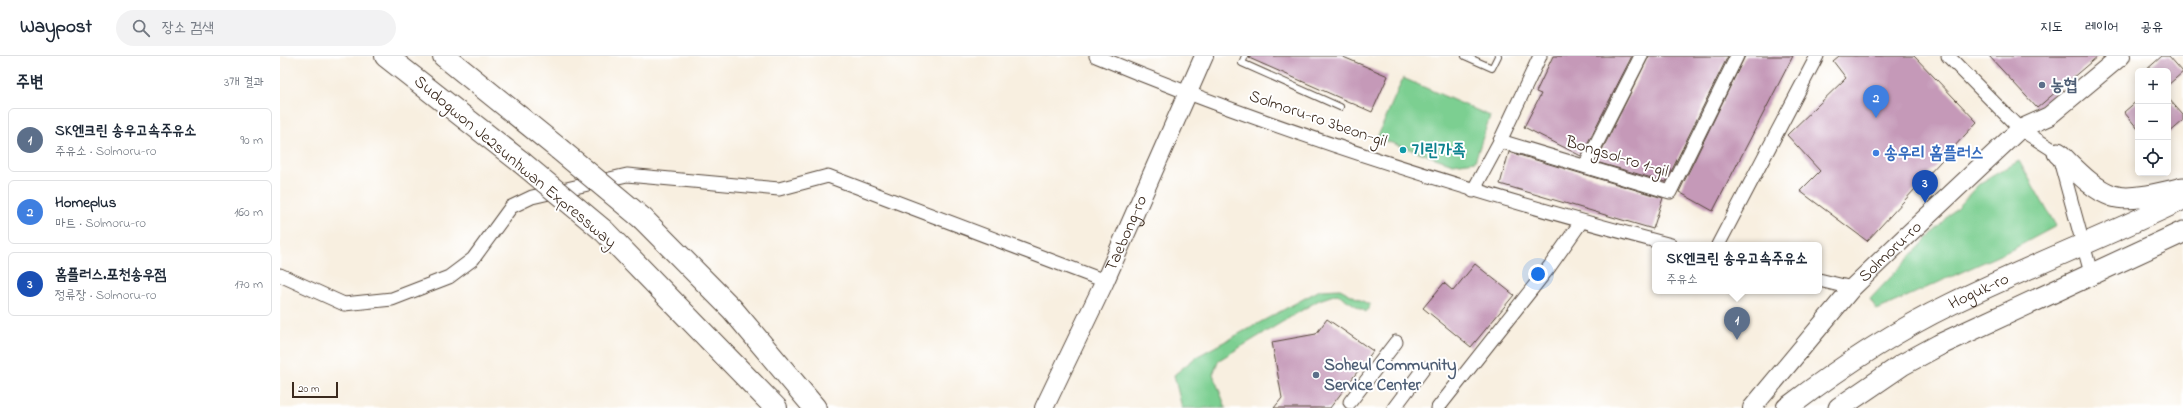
<!DOCTYPE html>
<html lang="ko">
<head>
<meta charset="utf-8">
<style>
	body { margin:0; font-family:"Indie Flower","Poor Story",sans-serif; background:#f2f2f3; color:#1f2937 }
	.controls { position:absolute; right:12px; top:12px; display:grid; overflow:hidden; border-radius:6px; box-shadow:0 2px 10px #0003 }
	.controls button { width:36px; height:36px; display:grid; place-items:center; padding:0; border:0; border-bottom:1px solid #e0e1e3; background:#fff; color:#1f2937; font:20px sans-serif }
	.scale { position:absolute; left:12px; bottom:10px; width:46px; box-sizing:border-box; padding-left:4px; border:2px solid #3b2a1e; border-top:0; font-size:11px; line-height:14px; white-space:nowrap; color:#3b2a1e; -webkit-text-stroke:3px #fff; paint-order:stroke }
	.you { position:absolute; left:1258px; top:218px; width:14px; height:14px; margin:-10px; border:3px solid #fff; border-radius:50%; background:#1a73e8; box-shadow:0 0 0 6px #1a73e833 }
	.badge { display:grid; place-items:center; width:26px; height:26px; border-radius:50%; background:#ea580c; color:#fff; font-size:13px; font-weight:700 }
	.pin { position:absolute; translate:-50% -33px; filter:drop-shadow(0 1px 2px #0008) }
	.pin::after { content:''; position:absolute; top:21px; width:14px; height:12px; background:inherit; clip-path:polygon(0 0,100% 0,50% 100%) }
	.popup { position:absolute; left:1372px; top:186px; width:170px; height:52px; box-sizing:border-box; display:grid; place-content:center; border-radius:6px; background:#fff; filter:drop-shadow(0 1px 3px #0005); font-size:13px; white-space:nowrap; color:#747a83 }
	.popup b { font-size:15px; color:#1f2937 }
	.popup::after { content:''; position:absolute; left:50%; top:100%; margin-left:-8px; border:8px solid transparent; border-top-color:#fff }
	.list { margin:0; padding:0; list-style:none }
	h2 { display:flex; justify-content:space-between; align-items:center; height:52px; margin:0; padding:0 16px; font-size:17px }
	h2 small { font-size:13px; font-weight:400; color:#747a83 }
	.list li { display:grid; grid-template-columns:26px 1fr auto; gap:12px; align-items:center; box-sizing:border-box; height:64px; margin:0 8px 8px; padding:0 8px; border:1px solid #e0e1e3; border-radius:6px }
	.list b { display:block; font-size:15px; white-space:nowrap }
	.list p { margin:0; font-size:13px; white-space:nowrap; color:#747a83 }
	.list em { font-size:13px; font-style:normal; color:#747a83 }
	.icon { flex:none; width:22px; height:22px; fill:none; stroke:currentColor; stroke-width:2; stroke-linecap:round; stroke-linejoin:round }
	.map { position:relative; flex:none; width:1903px; height:352px; overflow:hidden }
	header { display:flex; align-items:center; gap:24px; box-sizing:border-box; height:56px; padding:0 20px; background:#fff; border-bottom:1px solid #e0e1e3 }
	header strong { font-size:19px }
	nav { display:flex; gap:22px; margin-inline-start:auto; font-size:14px }
	.search { width:280px; height:36px; background:#f2f2f3; display:flex; align-items:center; gap:10px; box-sizing:border-box; padding:0 14px; border-radius:22px; color:#747a83; font-size:15px }
	main { display:flex }
	aside { flex:1; background:#fff }
	.map>svg:first-child { display:block }
</style>
</head>
<body>
<header>
<strong>Waypost</strong>
<div class="search"><svg class="icon" aria-label="search" viewBox="0 0 24 24"><circle cx="10" cy="10" r="6"/><path d="M15 15l6 6"/></svg>장소 검색</div>
<nav><a>지도</a><a>레이어</a><a>공유</a></nav>
</header>
<main>
<aside>
<h2>주변<small>3개 결과</small></h2>
<ul class="list">
<li><span class="badge" style="background:#5c6f8a">1</span><div><b>SK엔크린 송우고속주유소</b><p>주유소 · Solmoru-ro</p></div><em>90 m</em></li>
<li><span class="badge" style="background:#3f7fe0">2</span><div><b>Homeplus</b><p>마트 · Solmoru-ro</p></div><em>160 m</em></li>
<li><span class="badge" style="background:#1a4fb4">3</span><div><b>홈플러스.포천송우점</b><p>정류장 · Solmoru-ro</p></div><em>170 m</em></li>
</ul>
</aside>
<div class="map">
<svg width="1903" height="352" viewBox="0 0 1903 352">
	<rect width="100%" height="100%" fill="#fff"/>
	<filter id="ink" filterUnits="userSpaceOnUse"><feTurbulence type="fractalNoise" baseFrequency=".025" numOctaves="2"/><feDisplacementMap in="SourceGraphic" scale="8" xChannelSelector="R" yChannelSelector="G"/><feConvolveMatrix kernelMatrix="1 2 1 2 8 2 1 2 1" color-interpolation-filters="sRGB"/></filter>
	<filter id="wash" filterUnits="userSpaceOnUse"><feTurbulence type="fractalNoise" baseFrequency=".012" numOctaves="4" result="noise"/><feDisplacementMap in="SourceGraphic" scale="16" xChannelSelector="R" yChannelSelector="G"/><feGaussianBlur stdDeviation="0.9" result="paint"/><feColorMatrix in="noise" values="0 0 0 0 0 0 0 0 0 0 0 0 0 0 0 0 0 1.4 0 .05"/><feComposite in="paint" operator="in"/></filter>
	<g filter="url(#wash)">
		<rect width="100%" height="100%" fill="#f8efe0"/>
		<g fill="#7ccf91" stroke="#5c7c58">
			<polygon points="1123,22 1210,60 1195,105 1173,108 1097,82"/>
			<polygon points="1739,105 1776,170 1733,193 1597,254 1590,243 1700,127"/>
			<polygon points="1060,233 1090,249 1086,256 1057,238 1039,244 939,304 933,318 946,352 902,352 894,319 916,301 1040,234"/>
		</g>
		<g id="blocks">
			<g fill="#c599b8">
				<polygon points="969,0 1061,0 1108,20 1092,56 969,2"/>
				<polygon points="1273,0 1352,0 1301,100 1244,71 1261,38 1256,36"/>
				<polygon points="1369,0 1448,0 1386,126 1316,106"/>
				<polygon points="1465,0 1513,0 1433,155 1399,136"/>
				<polygon points="1559,0 1634,0 1697,66 1587,185 1520,135 1540,115 1507,79 1566,22 1553,5"/>
				<polygon points="1709,0 1818,0 1757,52"/>
				<polygon points="1882,0 1889,0 1903,16 1888,29 1888,15 1865,15"/>
				<polygon points="1888,42 1903,59 1903,65 1888,78"/>
				<polygon points="1858,44 1858,73 1844,56"/>
				<polygon points="1229,96 1383,142 1373,173 1220,128"/>
				<polygon points="1195,208 1234,239 1191,291 1143,252 1164,227 1173,235"/>
				<polygon points="1047,263 1093,295 1050,352 994,352 1002,342 992,286 1036,278"/>
			</g>
		</g>
	</g>
	<g filter="url(#ink)">
		<use href="#blocks" fill-opacity="0" stroke="#57483b" stroke-width="1"/>
		<g fill="none" stroke-linecap="round" stroke-linejoin="round">
			<g stroke="#57483b" stroke-width="8">
				<g id="lane">
					<polyline points="965,0 962,7 1060,51"/>
					<polyline points="1185,0 1212,12 1218,0"/>
				</g>
			</g>
			<g stroke="#57483b" stroke-width="15">
				<g id="street">
					<path d="M816,0C1002,78 1196,138 1391,189"/>
					<polyline points="1668,0 1740,73 1778,97 1811,217"/>
					<polyline points="1220,85 1390,136 1457,0"/>
					<polyline points="1305,110 1361,0"/>
					<polyline points="1193,135 1220,85 1260,0"/>
					<polyline points="1438,189 1537,0"/>
					<polyline points="0,219 64,248 112,243 169,221 193,203 231,151 252,141 347,119 499,133 548,120 825,225"/>
					<polyline points="1539,224 1572,232"/>
					<polyline points="1070,346 1116,286"/>
					<polyline points="1114,352 1144,312"/>
					<polyline points="1158,352 1270,210 1301,166"/>
				</g>
			</g>
			<g stroke="#57483b" stroke-width="20">
				<g id="secondary">
					<path id="s1" d="M764,352L825,225L924,0"/>
					<path id="s2" d="M1472,352L1572,232L1621,185L1740,73L1769,60L1841,0"/>
				</g>
			</g>
			<g stroke="#57483b" stroke-width="23">
				<g id="primary">
					<path d="M1778,97C1794,112 1812,133 1833,140C1851,146 1885,136 1903,132"/>
					<path id="s3" d="M1507,352C1558,313 1613,276 1671,248C1747,211 1827,180 1903,143"/>
					<polyline points="1559,352 1622,309 1659,289 1903,176"/>
				</g>
			</g>
			<g stroke="#57483b" stroke-width="24">
				<g id="highway">
					<polyline points="106,0 241,106"/>
					<polyline points="164,0 279,93"/>
					<polyline points="363,163 452,253 535,352"/>
					<polyline points="324,175 496,352"/>
				</g>
			</g>
			<use href="#lane" stroke="#fff" stroke-width="6"/>
			<use href="#street" stroke="#fff" stroke-width="13"/>
			<use href="#secondary" stroke="#fff" stroke-width="18"/>
			<use href="#primary" stroke="#fff" stroke-width="21"/>
			<use href="#highway" stroke="#fff" stroke-width="22"/>
			<g stroke="#57483b" stroke-width="24" stroke-linecap="butt">
				<g id="highway-bridge">
					<polyline points="279,93 363,163"/>
					<polyline points="241,106 324,175"/>
				</g>
			</g>
			<use href="#highway-bridge" stroke="#fff" stroke-width="22"/>
		</g>
	</g>
	<g fill="#5c6f8a" stroke="#fff" stroke-width="1.5">
		<circle cx="1762" cy="29" r="4"/>
		<circle cx="1036" cy="319" r="4"/>
	</g>
	<circle fill="#0f9aa8" stroke="#fff" stroke-width="1.5" cx="1123" cy="94" r="4"/>
	<circle fill="#3f7fe0" stroke="#fff" stroke-width="1.5" cx="1596" cy="97" r="4"/>
	<g text-anchor="middle" dominant-baseline="central" stroke-width="4" stroke-linejoin="round" paint-order="stroke">
		<g font-size="17" font-weight="bold" fill="#4e5e75" stroke="#fff" text-anchor="start">
			<text x="1770" y="29">농협</text>
			<text x="1044" y="309">Soheul Community<tspan x="1044" dy="20">Service Center</tspan></text>
		</g>
		<g font-size="17" fill="#3b2a1e" stroke="#fff">
			<text transform="translate(1038 63) rotate(19)">Solmoru-ro 3beon-gil</text>
			<text transform="translate(1337 101) rotate(17)">Bongsol-ro 1-gil</text>
			<text transform="translate(235 106) rotate(40)">Sudogwon Je2sunhwan Expressway</text>
			<text stroke="none"><textPath href="#s1" startOffset="193">Taebong-ro</textPath></text>
			<text stroke="none"><textPath href="#s2" startOffset="209">Solmoru-ro</textPath></text>
			<text stroke="none"><textPath href="#s3" startOffset="225">Hoguk-ro</textPath></text>
		</g>
		<g font-size="17" font-weight="bold" fill="#0d838f" stroke="#fff" text-anchor="start">
			<text x="1131" y="94">기린가족</text>
		</g>
		<g font-size="17" font-weight="bold" fill="#366cbe" stroke="#fff" text-anchor="start">
			<text x="1604" y="97">송우리 홈플러스</text>
		</g>
	</g>
</svg>
<div class="controls">
<button>+</button>
<button>−</button>
<button><svg class="icon" aria-label="locate" viewBox="0 0 24 24"><circle cx="12" cy="12" r="6"/><path d="M12 2v4M12 18v4M2 12h4M18 12h4"/></svg></button>
</div>
<div class="scale">20 m</div>
<div class="you"></div>
<div class="pin badge" style="left:1457px;top:284px;background:#5c6f8a">1</div>
<div class="popup"><b>SK엔크린 송우고속주유소</b>주유소</div>
<div class="pin badge" style="left:1596px;top:62px;background:#3f7fe0">2</div>
<div class="pin badge" style="left:1645px;top:147px;background:#1a4fb4">3</div>
</div>
</main>
</body>
</html>
